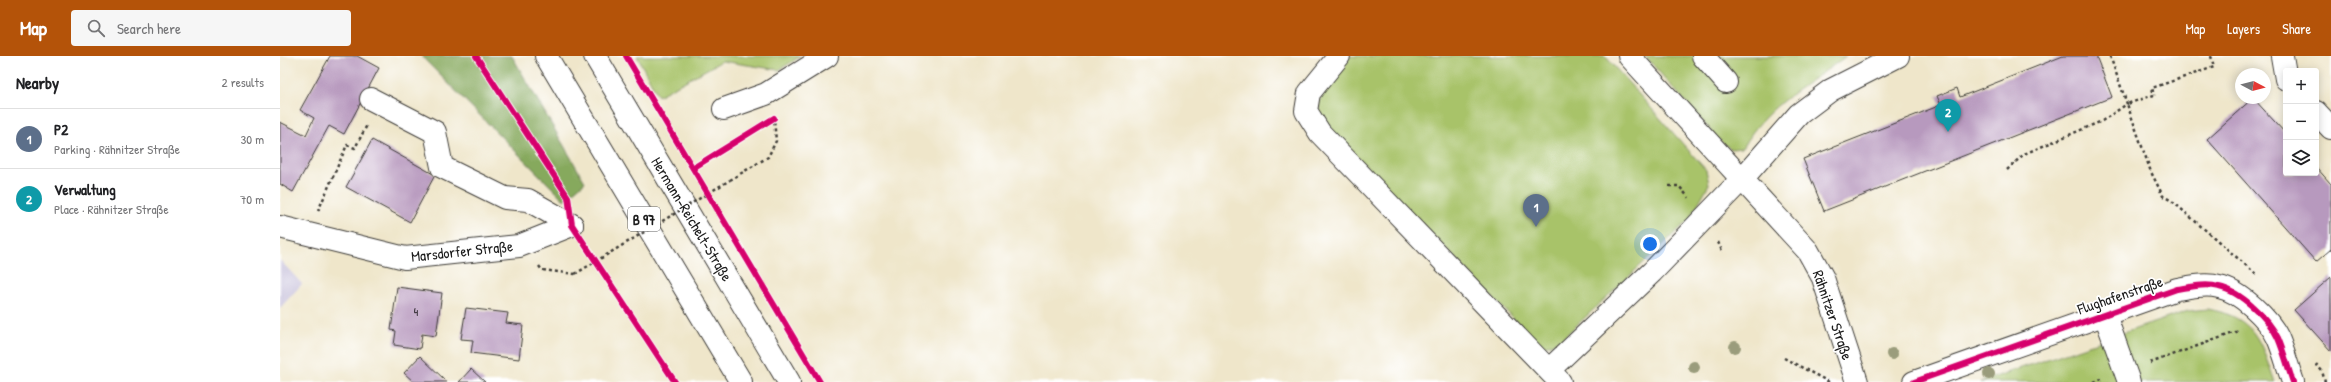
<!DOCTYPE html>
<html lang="en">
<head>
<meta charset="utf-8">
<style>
	body { margin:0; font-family:"Patrick Hand",sans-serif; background:#f6f6f6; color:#202124 }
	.controls { position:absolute; right:12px; top:12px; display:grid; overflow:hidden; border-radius:4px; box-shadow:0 2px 10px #0003 }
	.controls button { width:36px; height:36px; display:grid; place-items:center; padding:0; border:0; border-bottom:1px solid #e0e0e0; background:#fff; color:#202124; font:20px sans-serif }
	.compass { position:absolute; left:1955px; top:12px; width:36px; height:36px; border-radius:50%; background:#fff; box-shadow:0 2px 10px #0003; rotate:97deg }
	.you { position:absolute; left:1370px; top:188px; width:14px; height:14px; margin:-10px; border:3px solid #fff; border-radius:50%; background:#1a73e8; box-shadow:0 0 0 6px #1a73e833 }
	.badge { display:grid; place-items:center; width:26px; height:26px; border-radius:50%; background:#b45309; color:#fff; font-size:13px; font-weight:700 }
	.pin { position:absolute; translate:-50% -33px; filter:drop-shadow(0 1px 2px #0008) }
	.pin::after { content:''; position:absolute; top:21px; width:14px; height:12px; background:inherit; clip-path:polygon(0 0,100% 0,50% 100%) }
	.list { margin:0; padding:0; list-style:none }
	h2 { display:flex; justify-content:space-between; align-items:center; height:52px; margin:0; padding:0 16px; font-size:17px }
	h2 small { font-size:13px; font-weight:400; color:#757577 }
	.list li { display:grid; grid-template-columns:26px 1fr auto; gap:12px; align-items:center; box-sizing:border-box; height:60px; padding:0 16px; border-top:1px solid #e0e0e0 }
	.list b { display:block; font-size:15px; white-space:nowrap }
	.list p { margin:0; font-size:13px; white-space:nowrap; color:#757577 }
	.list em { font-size:13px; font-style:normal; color:#757577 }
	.icon { flex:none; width:22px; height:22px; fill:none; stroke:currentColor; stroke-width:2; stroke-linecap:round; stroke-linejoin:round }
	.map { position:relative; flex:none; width:2051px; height:326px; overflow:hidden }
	header { display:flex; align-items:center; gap:24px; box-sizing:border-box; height:56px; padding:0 20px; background:#b45309; color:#fff }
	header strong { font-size:19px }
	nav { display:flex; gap:22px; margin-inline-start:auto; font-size:14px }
	.search { width:280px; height:36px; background:#f6f6f6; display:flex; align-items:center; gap:10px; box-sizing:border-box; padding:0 14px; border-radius:4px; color:#757577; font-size:15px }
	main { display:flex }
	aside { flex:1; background:#fff }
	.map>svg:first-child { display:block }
</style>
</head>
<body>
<header>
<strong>Map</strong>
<div class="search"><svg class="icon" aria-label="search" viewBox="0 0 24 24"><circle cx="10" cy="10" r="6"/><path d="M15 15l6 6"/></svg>Search here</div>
<nav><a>Map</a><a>Layers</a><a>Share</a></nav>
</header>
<main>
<aside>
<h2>Nearby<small>2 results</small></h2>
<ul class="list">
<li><span class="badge" style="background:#5c6f8a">1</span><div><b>P2</b><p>Parking · Rähnitzer Straße</p></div><em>30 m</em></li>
<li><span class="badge" style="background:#0f9aa8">2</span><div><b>Verwaltung</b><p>Place · Rähnitzer Straße</p></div><em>70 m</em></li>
</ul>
</aside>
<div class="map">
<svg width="2051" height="326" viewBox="0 0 2051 326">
	<rect width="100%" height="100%" fill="#fff"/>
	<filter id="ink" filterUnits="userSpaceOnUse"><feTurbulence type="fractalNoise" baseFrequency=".025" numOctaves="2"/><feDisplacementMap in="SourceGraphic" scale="8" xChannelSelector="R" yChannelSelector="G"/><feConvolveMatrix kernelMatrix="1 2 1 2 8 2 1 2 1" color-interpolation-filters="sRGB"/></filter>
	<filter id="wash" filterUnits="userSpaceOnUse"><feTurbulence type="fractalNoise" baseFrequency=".012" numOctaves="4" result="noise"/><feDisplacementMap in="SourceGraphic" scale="16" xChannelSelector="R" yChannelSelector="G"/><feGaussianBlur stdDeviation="0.9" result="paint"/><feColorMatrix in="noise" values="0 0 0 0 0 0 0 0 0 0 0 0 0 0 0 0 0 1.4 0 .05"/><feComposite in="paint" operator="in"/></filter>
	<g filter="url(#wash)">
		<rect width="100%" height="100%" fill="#efe6ca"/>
		<polygon fill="#c6c0da" points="0,204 22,228 0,252"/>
		<g fill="#a8c369" stroke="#627042">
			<polygon points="357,0 521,0 499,14 442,5 378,40"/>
			<path d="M1070,0H1325L1426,114L1429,128L1409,164L1280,285L1265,290L1253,283L1045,68C1043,64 1039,58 1039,53C1038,33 1060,17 1070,0Z"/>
			<path d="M1365,0H1566C1526,31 1490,45 1462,92L1451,93L1441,86Z"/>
			<path d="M1927,253C1975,261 1980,284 1995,326H1700L1908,255Z"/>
		</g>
		<polygon fill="#86a95d" stroke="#51623c" points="141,0 232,0 305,126 284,144"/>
		<g id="blocks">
			<g fill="#b799be">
				<polygon points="50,0 77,0 99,12 64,78 49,70 13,136 0,128 0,66 26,79 34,62 20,54"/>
				<polygon points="1783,0 1816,0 1832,41 1544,155 1523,103 1661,49 1657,40 1677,32 1680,41"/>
				<polygon points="1973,42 2006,78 2006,117 2036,117 2036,111 2051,128 2051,193 2036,206 1927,83"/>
				<polygon points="92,84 155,119 130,166 66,131"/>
				<polygon points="2051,221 2051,295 2014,254"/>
				<polygon points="117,231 162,237 156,280 142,278 140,293 114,289 116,275 111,274"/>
				<polygon points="186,252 228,257 226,267 243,269 239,303 191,297 193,284 181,283"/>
				<polygon points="140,300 167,326 134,326 124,317"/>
				<polygon points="191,313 205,326 179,326"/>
			</g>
		</g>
	</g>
	<g filter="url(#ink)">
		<use href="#blocks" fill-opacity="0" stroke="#3c3a36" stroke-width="1"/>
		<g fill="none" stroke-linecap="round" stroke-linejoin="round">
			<g stroke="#3c3a36" stroke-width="24">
				<g id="minor">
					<polyline points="1059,0 1029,37 1026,55 1040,77 1280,326"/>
					<polyline points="1349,0 1528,195 1543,222 1577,326"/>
					<polyline points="1423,0 1446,26"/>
					<polyline points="2002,0 2006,23"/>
					<polyline points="91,43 155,76 162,111 225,142 248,144 292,169"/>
					<polyline points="444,53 486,38 547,0"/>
					<polyline points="2036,56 2051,72"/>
					<polyline points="0,171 125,202 239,190 292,169"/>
					<polyline points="1825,259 1849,326"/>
					<polyline points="1270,313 1372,216 1462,123 1519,58 1551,34 1618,0"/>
					<path d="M1634,326L1897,233C1910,231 1926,227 1939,231C1960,235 1989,263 1998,282C2004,296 2008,312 2013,326"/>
				</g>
			</g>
			<g stroke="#3c3a36" stroke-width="24">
				<g id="major">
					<polyline points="266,0 461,326"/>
					<polyline points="315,0 509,326"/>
				</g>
			</g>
			<g stroke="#3c3a36" stroke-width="2.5" stroke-dasharray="3 3" stroke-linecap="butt">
				<polyline points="1931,0 1934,11 1872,32 1874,39 1847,48 1871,116 1883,140 1892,145 1977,219"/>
				<polyline points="1727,114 1744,98 1822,65 1847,48 1830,0"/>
				<polyline points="450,124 488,101 496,85 494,63"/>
				<polyline points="1389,130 1399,130 1409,142"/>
				<polyline points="38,155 67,89 75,92 87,69"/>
				<polyline points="1438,186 1443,197"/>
				<polyline points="259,210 262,214 295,218"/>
				<polyline points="1504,302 1549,326"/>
				<polyline points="1870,307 1959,275"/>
				<polyline points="2036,308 2042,315 2045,326"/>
				<polyline points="1814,326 1821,323"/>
			</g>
			<use href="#minor" stroke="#fff" stroke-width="22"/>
			<use href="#major" stroke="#fff" stroke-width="22"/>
			<polyline stroke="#3c3a36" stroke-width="2.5" stroke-dasharray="3 3" stroke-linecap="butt" points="295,218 450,124"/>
			<g stroke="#fff" stroke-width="8">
				<g id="cycleway">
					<polyline points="196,0 288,141 292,169 395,326"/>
					<polyline points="346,0 540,326"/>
					<polyline points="413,112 494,62"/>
					<path d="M1634,326L1897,233C1910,231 1926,227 1939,231C1960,235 1989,263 1998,282C2004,296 2008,312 2013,326"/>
				</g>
			</g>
			<use href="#cycleway" stroke="#d6006c" stroke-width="6"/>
		</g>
		<g fill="#9a9c7b">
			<circle cx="1455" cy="291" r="6"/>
			<circle cx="1612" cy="298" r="6"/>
			<circle cx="1414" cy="311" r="6"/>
			<circle cx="1709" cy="318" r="6"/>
		</g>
	</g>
	<g text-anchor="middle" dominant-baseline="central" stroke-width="3.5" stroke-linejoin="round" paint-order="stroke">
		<g font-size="13" fill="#433b44">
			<text x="136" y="255">4</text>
		</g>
		<rect fill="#fff" stroke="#606060" stroke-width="1" x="348" y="151" width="32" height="24" rx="3"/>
		<g font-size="14" font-weight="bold" fill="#1c1c1c">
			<text x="364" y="163">B 97</text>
		</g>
		<g font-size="15" fill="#1c1c1c" stroke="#fff">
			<text transform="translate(412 163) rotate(59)">Hermann-Reichelt-Straße</text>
			<text transform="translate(182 195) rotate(-6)">Marsdorfer Straße</text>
			<text transform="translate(1840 239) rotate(-19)">Flughafenstraße</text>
			<text transform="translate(1553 259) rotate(71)">Rähnitzer Straße</text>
		</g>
	</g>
</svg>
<div class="controls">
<button>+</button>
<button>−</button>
<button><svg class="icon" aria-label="layers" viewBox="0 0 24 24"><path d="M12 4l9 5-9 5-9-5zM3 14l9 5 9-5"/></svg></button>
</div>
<svg class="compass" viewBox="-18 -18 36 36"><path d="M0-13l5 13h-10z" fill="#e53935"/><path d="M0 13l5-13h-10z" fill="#757577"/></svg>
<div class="you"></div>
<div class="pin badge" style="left:1256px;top:171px;background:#5c6f8a">1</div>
<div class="pin badge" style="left:1668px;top:76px;background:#0f9aa8">2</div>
</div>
</main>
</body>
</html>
